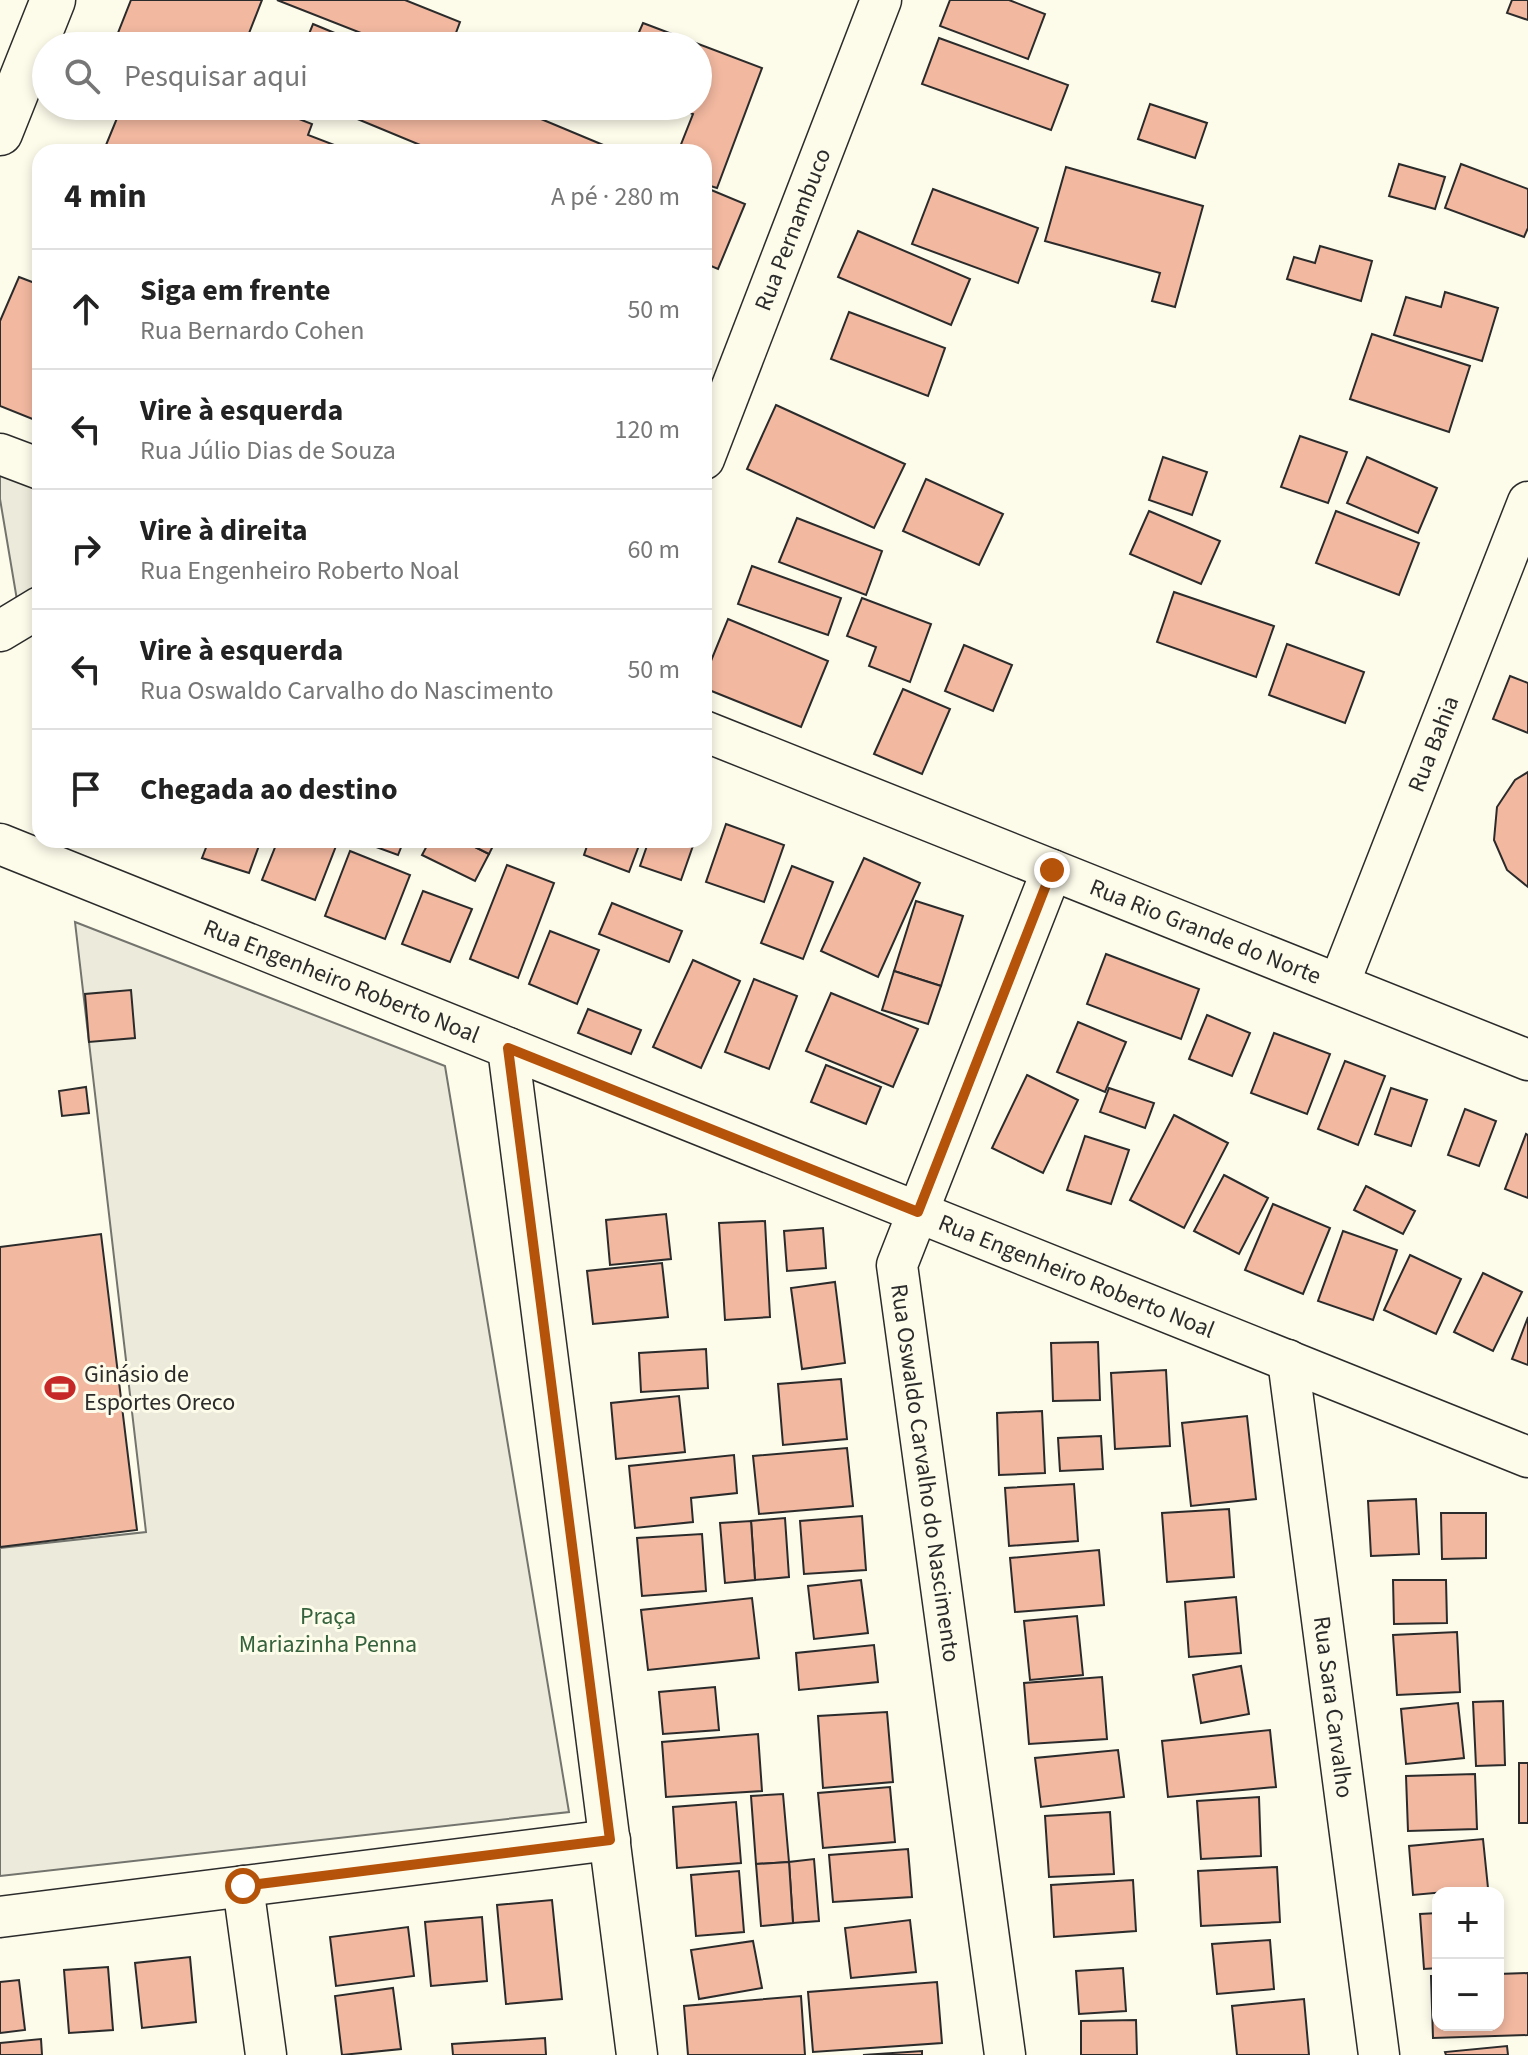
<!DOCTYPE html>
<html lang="pt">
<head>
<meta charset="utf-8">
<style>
	body { margin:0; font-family:"Source Sans 3",sans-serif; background:#f2f2f2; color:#222 }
	.controls { position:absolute; right:24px; bottom:24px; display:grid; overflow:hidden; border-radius:16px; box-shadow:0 4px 12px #0003 }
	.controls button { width:72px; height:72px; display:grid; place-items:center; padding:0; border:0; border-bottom:2px solid #e0e0e0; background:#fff; color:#222; font:40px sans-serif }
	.stop { position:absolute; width:24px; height:24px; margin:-18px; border:6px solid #b45309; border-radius:50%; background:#fff }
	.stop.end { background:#b45309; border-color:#fff; box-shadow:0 2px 8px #0008 }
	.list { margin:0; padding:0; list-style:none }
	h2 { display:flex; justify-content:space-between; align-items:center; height:104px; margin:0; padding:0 32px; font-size:34px }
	h2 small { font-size:26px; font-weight:400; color:#767676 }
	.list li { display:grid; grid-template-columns:52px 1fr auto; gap:24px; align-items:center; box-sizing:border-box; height:120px; padding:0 32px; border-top:2px solid #e0e0e0 }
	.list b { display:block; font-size:30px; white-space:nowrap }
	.list p { margin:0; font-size:26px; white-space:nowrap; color:#767676 }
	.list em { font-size:26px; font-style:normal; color:#767676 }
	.icon { flex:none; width:44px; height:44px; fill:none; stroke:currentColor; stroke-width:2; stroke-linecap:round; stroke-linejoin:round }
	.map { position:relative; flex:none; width:1528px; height:2055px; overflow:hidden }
	.search { position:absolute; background:#fff; box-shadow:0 4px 12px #0003; left:32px; top:32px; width:680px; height:88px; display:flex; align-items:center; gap:20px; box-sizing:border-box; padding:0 28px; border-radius:44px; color:#767676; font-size:30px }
	.panel { position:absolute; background:#fff; box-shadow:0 4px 12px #0003; left:32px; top:144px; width:680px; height:704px; border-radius:24px }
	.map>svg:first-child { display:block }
</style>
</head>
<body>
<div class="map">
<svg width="1528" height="2055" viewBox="0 0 1528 2055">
	<rect width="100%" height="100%" fill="#fdfbea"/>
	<g fill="#ecebdb" stroke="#74746e" stroke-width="2">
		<polygon points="0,472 40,488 40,582 18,606 0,499"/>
		<polygon points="75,922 445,1066 569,1812 0,1876 0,1548 146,1532"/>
	</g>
	<g fill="#f2b8a0" stroke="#2b2b2b" stroke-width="2">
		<polygon points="131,0 262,0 244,46 136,46 116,38"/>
		<polygon points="277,0 405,0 460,22 451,46 394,46"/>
		<polygon points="950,0 1009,0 1045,14 1028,59 940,26"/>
		<polygon points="1512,0 1528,0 1528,20 1507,13"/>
		<polygon points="643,23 762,68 717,188 704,184 704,152 678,152 693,114 672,106 698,106 698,46 633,46"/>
		<polygon points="313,24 366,46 304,46"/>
		<polygon points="939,38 1068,85 1051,130 922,84"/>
		<polygon points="1150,104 1207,123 1195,158 1138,139"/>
		<polygon points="122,106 266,106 312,124 308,135 337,146 334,152 122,152 106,145"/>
		<polygon points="326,106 510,106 620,152 437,152"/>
		<polygon points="1399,164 1445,177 1435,209 1389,196"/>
		<polygon points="1461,164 1528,189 1528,228 1524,237 1445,208"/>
		<polygon points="1066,167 1203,206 1175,307 1152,301 1160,273 1045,241"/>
		<polygon points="704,187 745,204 718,269 704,263"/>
		<polygon points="933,189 1038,228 1018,283 912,244"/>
		<polygon points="858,231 970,279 951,325 838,277"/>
		<polygon points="1320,246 1372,261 1361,301 1287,279 1294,257 1315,263"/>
		<polygon points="19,277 40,285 40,422 0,406 0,321"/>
		<polygon points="1445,292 1498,308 1482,361 1394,335 1406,297 1441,307"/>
		<polygon points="849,312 945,348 928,396 831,359"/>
		<polygon points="1372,334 1470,366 1449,432 1350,399"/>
		<polygon points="776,405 905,464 874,528 747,469"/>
		<polygon points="1300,436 1347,452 1328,503 1281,487"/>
		<polygon points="1163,457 1207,472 1192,515 1149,500"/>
		<polygon points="1367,457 1437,488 1418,533 1347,503"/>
		<polygon points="926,479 1003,514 979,565 903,531"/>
		<polygon points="1149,511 1220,541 1201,584 1130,554"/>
		<polygon points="1336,511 1419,543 1399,595 1316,563"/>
		<polygon points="797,518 882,551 866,595 779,562"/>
		<polygon points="752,566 841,598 828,635 738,604"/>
		<polygon points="1174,592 1274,626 1256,677 1157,642"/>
		<polygon points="862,598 931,624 910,682 869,666 876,647 847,636"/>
		<polygon points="728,619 828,661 801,727 704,688 704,678"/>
		<polygon points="1287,644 1364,672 1345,723 1269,695"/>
		<polygon points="964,645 1012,665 993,711 945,691"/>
		<polygon points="1510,676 1528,683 1528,733 1493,719"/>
		<polygon points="903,689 950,709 922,774 874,754"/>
		<polygon points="1528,772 1528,887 1507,870 1494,840 1497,807 1515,780"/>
		<polygon points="726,824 784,845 764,902 706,882"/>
		<polygon points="209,840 261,840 249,873 202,858"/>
		<polygon points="278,840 320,840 336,846 315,900 262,880"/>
		<polygon points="357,840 404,840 398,855"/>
		<polygon points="430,840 461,840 489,854 475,881 422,855"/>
		<polygon points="461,840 496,840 489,854"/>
		<polygon points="589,840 641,840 629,872 584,855"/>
		<polygon points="649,840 695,840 681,880 640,866"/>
		<polygon points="350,851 410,875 385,939 325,916"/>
		<polygon points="864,858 920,883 878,977 821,951"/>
		<polygon points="507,865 554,883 518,978 470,959"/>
		<polygon points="792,866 833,882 803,959 761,943"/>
		<polygon points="423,891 472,909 450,962 402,944"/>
		<polygon points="916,901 963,916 941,986 894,971"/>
		<polygon points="612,903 682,931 669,962 599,934"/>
		<polygon points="550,931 599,950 577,1004 529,984"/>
		<polygon points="1106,954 1199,989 1181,1039 1087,1004"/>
		<polygon points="693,960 740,981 701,1068 653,1047"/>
		<polygon points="894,971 941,986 928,1024 882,1010"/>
		<polygon points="754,979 797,996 769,1069 725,1052"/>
		<polygon points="131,990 135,1038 89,1042 85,994"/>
		<polygon points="831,993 918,1029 893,1087 806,1051"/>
		<polygon points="588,1009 641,1030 631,1054 578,1033"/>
		<polygon points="1207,1015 1250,1033 1232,1076 1189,1059"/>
		<polygon points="1078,1022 1126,1042 1105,1092 1057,1072"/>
		<polygon points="1274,1033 1330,1054 1307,1114 1251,1093"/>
		<polygon points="1345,1061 1385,1076 1358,1145 1318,1129"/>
		<polygon points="826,1065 881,1087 866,1124 811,1102"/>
		<polygon points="1027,1075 1078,1100 1043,1173 992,1148"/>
		<polygon points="86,1087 89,1113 62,1116 59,1091"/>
		<polygon points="1109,1088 1154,1103 1145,1128 1100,1112"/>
		<polygon points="1391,1088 1427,1100 1411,1146 1375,1134"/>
		<polygon points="1465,1109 1496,1121 1479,1166 1448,1155"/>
		<polygon points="1174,1115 1228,1143 1184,1228 1130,1200"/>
		<polygon points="1526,1134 1528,1135 1528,1198 1505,1189"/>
		<polygon points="1085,1136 1129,1150 1111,1204 1067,1190"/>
		<polygon points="1224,1175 1268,1198 1239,1254 1194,1231"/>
		<polygon points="1366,1186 1415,1211 1403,1234 1354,1210"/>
		<polygon points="1273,1204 1330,1228 1303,1294 1245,1270"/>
		<polygon points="666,1214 671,1259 610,1265 606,1220"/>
		<polygon points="765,1221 770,1317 725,1320 719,1223"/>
		<polygon points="823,1228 826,1268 787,1271 784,1231"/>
		<polygon points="1343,1231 1397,1250 1373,1320 1318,1301"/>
		<polygon points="101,1234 137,1530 0,1547 0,1247"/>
		<polygon points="1410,1255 1461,1279 1436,1334 1384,1310"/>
		<polygon points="662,1263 668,1317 593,1324 587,1271"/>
		<polygon points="1483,1273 1522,1292 1493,1351 1454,1332"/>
		<polygon points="835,1282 845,1363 802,1369 791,1288"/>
		<polygon points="1528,1317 1528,1365 1512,1359"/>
		<polygon points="1098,1342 1100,1400 1053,1401 1051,1343"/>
		<polygon points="706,1349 708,1388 641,1392 639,1353"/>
		<polygon points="1166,1370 1170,1446 1115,1449 1111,1373"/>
		<polygon points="841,1379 847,1439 783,1445 778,1384"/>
		<polygon points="679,1396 685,1452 616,1459 611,1403"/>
		<polygon points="1042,1411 1045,1473 999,1475 997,1413"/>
		<polygon points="1247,1416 1256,1499 1191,1506 1182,1423"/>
		<polygon points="1101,1436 1103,1469 1060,1471 1058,1438"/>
		<polygon points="847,1448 853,1506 759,1514 753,1456"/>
		<polygon points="734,1455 737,1493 691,1498 693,1522 635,1528 629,1466"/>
		<polygon points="1074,1484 1078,1541 1009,1546 1005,1488"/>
		<polygon points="1416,1499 1419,1554 1371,1556 1368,1501"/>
		<polygon points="1229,1509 1234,1577 1167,1582 1162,1513"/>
		<polygon points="1441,1513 1486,1513 1486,1558 1442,1559"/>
		<polygon points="862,1516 866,1570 804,1574 800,1521"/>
		<polygon points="785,1518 789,1577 755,1580 751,1521"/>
		<polygon points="751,1521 755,1580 725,1583 720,1523"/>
		<polygon points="702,1534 706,1591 642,1596 637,1538"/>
		<polygon points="1099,1550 1104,1605 1015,1612 1010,1558"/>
		<polygon points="861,1580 868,1633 814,1639 808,1586"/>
		<polygon points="1393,1580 1446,1580 1447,1623 1394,1624"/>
		<polygon points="1236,1597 1241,1653 1189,1657 1185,1602"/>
		<polygon points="752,1598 759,1658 648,1670 641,1610"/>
		<polygon points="1077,1616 1083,1675 1030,1680 1024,1621"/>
		<polygon points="1457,1632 1460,1692 1397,1695 1393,1635"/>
		<polygon points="874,1645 878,1682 799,1690 796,1653"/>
		<polygon points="1241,1666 1249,1714 1201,1723 1193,1675"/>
		<polygon points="1102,1677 1107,1739 1029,1744 1024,1683"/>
		<polygon points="715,1687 719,1730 663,1734 659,1692"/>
		<polygon points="1503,1701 1505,1765 1476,1766 1473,1702"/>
		<polygon points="1458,1703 1464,1758 1406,1764 1401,1709"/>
		<polygon points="887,1712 893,1782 823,1788 818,1716"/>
		<polygon points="1270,1730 1276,1787 1168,1797 1162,1741"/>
		<polygon points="758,1734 762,1791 666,1797 662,1742"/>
		<polygon points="1118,1750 1124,1797 1041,1807 1035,1758"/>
		<rect x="1519" y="1763" width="9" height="60"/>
		<polygon points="1475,1774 1477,1829 1408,1831 1406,1776"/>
		<polygon points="890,1787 895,1842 823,1848 818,1793"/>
		<polygon points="783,1794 789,1862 756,1864 751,1796"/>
		<polygon points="1259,1797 1261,1856 1201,1859 1197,1801"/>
		<polygon points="736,1802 741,1863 677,1868 673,1807"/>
		<polygon points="1110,1812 1114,1874 1049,1877 1045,1816"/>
		<polygon points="1483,1839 1488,1888 1413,1895 1409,1846"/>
		<polygon points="908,1849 912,1897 833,1902 829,1855"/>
		<polygon points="814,1859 819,1921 793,1923 789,1862"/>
		<polygon points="789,1862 793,1923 761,1926 756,1864"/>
		<polygon points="1277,1867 1280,1922 1201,1926 1198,1871"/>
		<polygon points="739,1871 744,1932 696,1936 691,1875"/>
		<polygon points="1133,1880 1136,1931 1054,1937 1051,1885"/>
		<polygon points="552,1900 562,1999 506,2004 497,1905"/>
		<polygon points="1438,1913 1438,1968 1424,1969 1420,1914"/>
		<polygon points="482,1917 487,1981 431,1986 425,1922"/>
		<polygon points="910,1920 916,1972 851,1978 845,1928"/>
		<polygon points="408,1927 414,1976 336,1986 330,1937"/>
		<polygon points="1270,1940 1274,1989 1217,1994 1212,1944"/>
		<polygon points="753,1941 762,1988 699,1999 691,1950"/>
		<polygon points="190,1957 196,2022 142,2028 135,1963"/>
		<polygon points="108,1967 113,2030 69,2033 64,1970"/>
		<polygon points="1123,1968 1126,2011 1079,2014 1076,1971"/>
		<polygon points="1528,1973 1528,2035 1433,2038 1431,1976 1438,1976 1438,2025 1498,2025 1498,1974"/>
		<polygon points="19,1980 25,2030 0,2033 0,1982"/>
		<polygon points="937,1982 942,2043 813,2052 808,1992"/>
		<polygon points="393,1988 401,2049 342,2055 335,1996"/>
		<polygon points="801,1996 805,2055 688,2055 684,2006"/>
		<polygon points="1304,1999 1309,2055 1237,2055 1232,2006"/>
		<polygon points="1136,2020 1137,2055 1081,2055 1081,2021"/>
		<polygon points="545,2038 546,2055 453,2055 452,2044"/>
		<polygon points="41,2039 42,2055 0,2055 0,2043"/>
		<polygon points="1507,2046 1508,2055 1446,2055 1445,2052"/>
		<polygon points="922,2051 922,2055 863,2055"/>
	</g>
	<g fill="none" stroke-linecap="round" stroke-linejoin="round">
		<g stroke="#2b2b2b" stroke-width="43">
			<g id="minor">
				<polyline points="0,454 40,469"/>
				<path id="s1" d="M704,459L881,0"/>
				<polyline points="0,631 40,607"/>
				<path id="s2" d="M704,731L1528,1060"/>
				<path id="s3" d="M0,844L1528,1457"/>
				<path id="s4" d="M1339,984L1528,502"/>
				<polyline points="508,1048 637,2055"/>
				<path id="s5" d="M1288,1360L1379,2055"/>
				<polyline points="243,1886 266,2055"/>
				<polyline points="0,1917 610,1840"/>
				<polyline points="1005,2055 897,1265 1052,870"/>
			</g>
		</g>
		<g stroke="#2b2b2b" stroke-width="47">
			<polyline id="secondary" points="0,133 53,0"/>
		</g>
		<use href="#minor" stroke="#fdfbea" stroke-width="40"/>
		<use href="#secondary" stroke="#fdfbea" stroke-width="44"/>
	</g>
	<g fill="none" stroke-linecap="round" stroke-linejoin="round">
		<polyline stroke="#b45309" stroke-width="10" points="243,1886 610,1840 508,1048 918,1212 1052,870"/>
	</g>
	<defs>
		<g id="stadium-bare" transform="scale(2.4)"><path d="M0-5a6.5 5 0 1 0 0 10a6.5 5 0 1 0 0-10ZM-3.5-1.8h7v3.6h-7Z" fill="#c62828" stroke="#fdfbea" stroke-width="2.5" paint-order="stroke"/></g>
	</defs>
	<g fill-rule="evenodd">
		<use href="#stadium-bare" x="60" y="1388"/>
	</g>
	<g text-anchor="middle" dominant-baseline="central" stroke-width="6" stroke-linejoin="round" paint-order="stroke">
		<g font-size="24" fill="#2b2b2b" stroke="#fdfbea">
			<text stroke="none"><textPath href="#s1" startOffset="246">Rua Pernambuco</textPath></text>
			<text stroke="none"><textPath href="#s4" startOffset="258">Rua Bahia</textPath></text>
			<text stroke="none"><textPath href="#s2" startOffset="540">Rua Rio Grande do Norte</textPath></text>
			<text stroke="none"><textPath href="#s3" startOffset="368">Rua Engenheiro Roberto Noal</textPath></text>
			<text stroke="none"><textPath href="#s3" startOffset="1160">Rua Engenheiro Roberto Noal</textPath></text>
			<text transform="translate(925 1473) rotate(82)">Rua Oswaldo Carvalho do Nascimento</text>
			<text stroke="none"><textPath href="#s5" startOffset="350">Rua Sara Carvalho</textPath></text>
		</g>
		<g font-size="24" fill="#2b2b2b" stroke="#fdfbea" text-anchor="start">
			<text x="84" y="1374">Ginásio de<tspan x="84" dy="28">Esportes Oreco</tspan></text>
		</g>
		<g font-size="24" fill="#34623c" stroke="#fdfbea">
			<text x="328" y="1616">Praça<tspan x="328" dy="28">Mariazinha Penna</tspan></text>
		</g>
	</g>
</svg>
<div class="controls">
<button>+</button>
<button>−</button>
</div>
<div class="stop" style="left:243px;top:1886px"></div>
<div class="stop end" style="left:1052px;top:870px"></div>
<div class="search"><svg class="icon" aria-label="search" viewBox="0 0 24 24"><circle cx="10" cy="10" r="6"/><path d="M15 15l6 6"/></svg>Pesquisar aqui</div>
<section class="panel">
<h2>4 min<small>A pé · 280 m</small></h2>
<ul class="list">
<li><svg class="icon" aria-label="ahead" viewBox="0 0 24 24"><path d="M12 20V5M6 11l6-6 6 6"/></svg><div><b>Siga em frente</b><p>Rua Bernardo Cohen</p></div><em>50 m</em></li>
<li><svg class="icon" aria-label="left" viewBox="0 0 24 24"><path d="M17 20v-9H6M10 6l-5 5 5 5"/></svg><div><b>Vire à esquerda</b><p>Rua Júlio Dias de Souza</p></div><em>120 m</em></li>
<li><svg class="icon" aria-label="right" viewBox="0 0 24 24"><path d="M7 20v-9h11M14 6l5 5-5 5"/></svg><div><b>Vire à direita</b><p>Rua Engenheiro Roberto Noal</p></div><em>60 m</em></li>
<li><svg class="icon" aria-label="left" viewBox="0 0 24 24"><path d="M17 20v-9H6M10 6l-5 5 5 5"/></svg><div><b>Vire à esquerda</b><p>Rua Oswaldo Carvalho do Nascimento</p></div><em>50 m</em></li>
<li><svg class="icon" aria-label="arrive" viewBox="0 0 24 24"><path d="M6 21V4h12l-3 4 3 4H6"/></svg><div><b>Chegada ao destino</b></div></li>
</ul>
</section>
</div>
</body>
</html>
